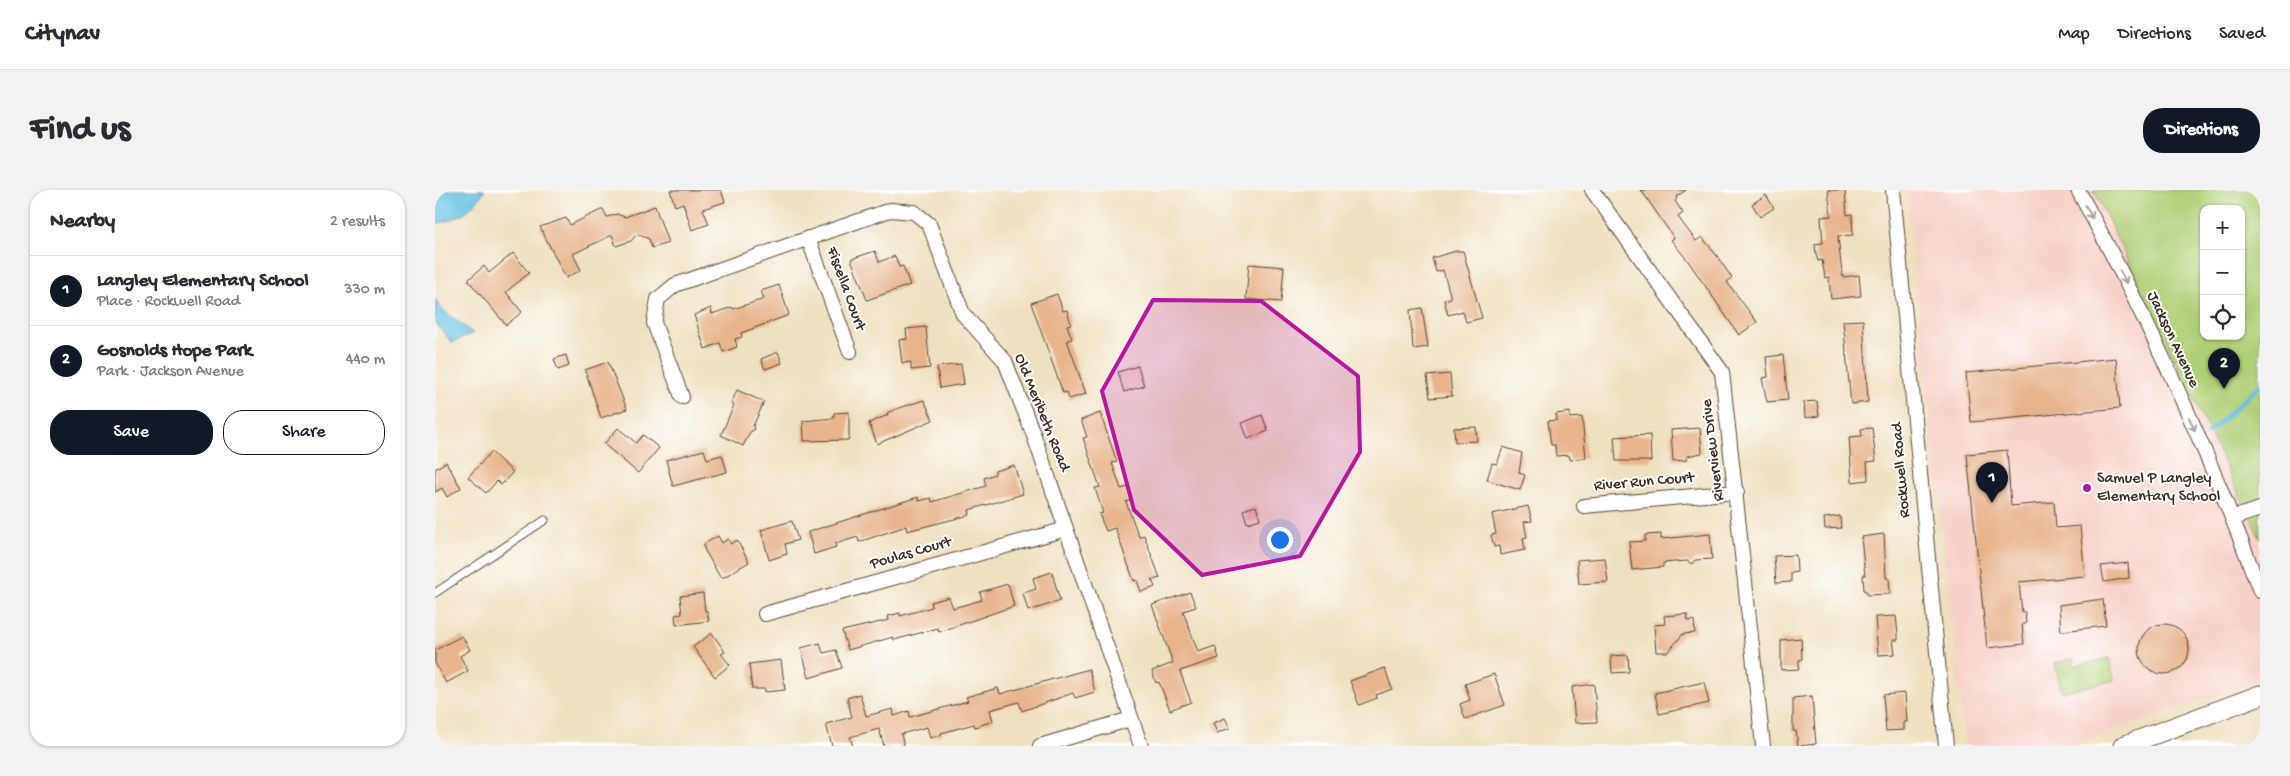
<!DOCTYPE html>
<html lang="en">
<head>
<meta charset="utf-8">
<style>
	body { margin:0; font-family:"Gochi Hand",sans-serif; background:#f2f2f3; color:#2b2b33 }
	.controls { position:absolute; right:15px; top:15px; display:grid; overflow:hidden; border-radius:10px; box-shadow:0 1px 4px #0004 }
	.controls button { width:45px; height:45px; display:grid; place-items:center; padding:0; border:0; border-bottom:1px solid #e1e1e2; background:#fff; color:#2b2b33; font:25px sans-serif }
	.you { position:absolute; left:844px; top:349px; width:18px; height:18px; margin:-12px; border:4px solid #fff; border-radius:50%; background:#1a73e8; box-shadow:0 0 0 8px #1a73e833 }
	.badge { display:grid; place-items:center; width:32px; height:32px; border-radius:50%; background:#111827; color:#fff; font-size:16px; font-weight:700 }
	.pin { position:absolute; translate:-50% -41px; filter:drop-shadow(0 1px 2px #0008) }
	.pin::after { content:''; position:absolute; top:26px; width:18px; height:15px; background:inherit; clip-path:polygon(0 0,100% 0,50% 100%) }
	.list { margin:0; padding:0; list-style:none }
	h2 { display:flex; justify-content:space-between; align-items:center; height:65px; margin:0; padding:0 20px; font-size:21px }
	h2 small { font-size:16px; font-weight:400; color:#7c7c81 }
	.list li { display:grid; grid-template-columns:32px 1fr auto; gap:15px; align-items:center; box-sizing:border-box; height:70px; padding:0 20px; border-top:1px solid #e1e1e2 }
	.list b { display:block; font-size:19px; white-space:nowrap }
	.list p { margin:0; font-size:16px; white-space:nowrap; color:#7c7c81 }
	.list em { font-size:16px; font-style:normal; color:#7c7c81 }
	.actions { display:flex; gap:10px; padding:15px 20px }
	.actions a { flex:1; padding:11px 0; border:1px solid #111827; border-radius:20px; text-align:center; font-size:18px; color:#111827 }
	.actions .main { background:#111827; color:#fff }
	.icon { flex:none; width:28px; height:28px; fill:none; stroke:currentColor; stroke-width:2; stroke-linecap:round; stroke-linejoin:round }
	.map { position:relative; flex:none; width:1825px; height:556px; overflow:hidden; border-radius:20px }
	header { display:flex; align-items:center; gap:30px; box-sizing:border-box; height:70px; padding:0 25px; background:#fff; border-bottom:1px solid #e1e1e2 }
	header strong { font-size:24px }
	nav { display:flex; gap:28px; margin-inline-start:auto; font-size:18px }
	.intro { display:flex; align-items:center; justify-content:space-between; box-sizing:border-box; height:120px; padding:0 30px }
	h1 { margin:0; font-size:35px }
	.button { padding:12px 22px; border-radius:20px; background:#111827; color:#fff; font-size:18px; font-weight:700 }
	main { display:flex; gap:30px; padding:0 30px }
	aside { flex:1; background:#fff; border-radius:20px; box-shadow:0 1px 4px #0004 }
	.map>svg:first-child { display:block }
</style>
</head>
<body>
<header>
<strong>Citynav</strong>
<nav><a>Map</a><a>Directions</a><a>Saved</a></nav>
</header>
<div class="intro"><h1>Find us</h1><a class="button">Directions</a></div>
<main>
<aside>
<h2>Nearby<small>2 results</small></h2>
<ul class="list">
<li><span class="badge">1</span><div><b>Langley Elementary School</b><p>Place · Rockwell Road</p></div><em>330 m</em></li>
<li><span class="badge">2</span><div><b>Gosnolds Hope Park</b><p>Park · Jackson Avenue</p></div><em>440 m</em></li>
</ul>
<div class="actions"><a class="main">Save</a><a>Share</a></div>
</aside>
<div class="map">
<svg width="1825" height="556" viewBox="0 0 1825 556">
	<rect width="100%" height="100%" fill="#fff"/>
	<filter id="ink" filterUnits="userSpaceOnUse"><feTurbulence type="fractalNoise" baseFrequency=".02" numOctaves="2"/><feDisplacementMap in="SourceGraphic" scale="10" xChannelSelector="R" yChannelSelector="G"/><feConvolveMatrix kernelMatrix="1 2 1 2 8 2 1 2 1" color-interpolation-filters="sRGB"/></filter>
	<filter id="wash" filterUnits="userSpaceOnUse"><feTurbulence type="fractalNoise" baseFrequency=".0096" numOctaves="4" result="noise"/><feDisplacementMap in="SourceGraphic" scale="20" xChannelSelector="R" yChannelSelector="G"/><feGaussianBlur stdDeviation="1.12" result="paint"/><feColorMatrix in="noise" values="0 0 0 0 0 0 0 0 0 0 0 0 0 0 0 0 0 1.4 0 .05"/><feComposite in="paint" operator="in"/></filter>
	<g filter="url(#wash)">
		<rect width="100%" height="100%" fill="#efe0c0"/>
		<polygon fill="#f7d1c8" points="1471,0 1659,0 1825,349 1825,490 1633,556 1530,556"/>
		<g fill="#b0cf76" stroke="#767c4a" fill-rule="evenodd">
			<path d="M1659,0H1825V349L1823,344ZM1769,19H1806V146H1769Z"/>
			<polygon points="1674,468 1679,490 1627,502 1620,473 1638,469 1640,476"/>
		</g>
		<g fill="#64c1e2" stroke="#507680">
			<path d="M0,0H50C35,22 26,28 0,34Z"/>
			<polygon points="0,109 6,119 38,143 17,153 0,132"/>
		</g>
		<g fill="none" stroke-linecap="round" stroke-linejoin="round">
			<polyline stroke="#64c1e2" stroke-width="4.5" points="1772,244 1825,195"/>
		</g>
		<g id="blocks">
			<g fill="#e7b48c">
				<polygon points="235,0 286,0 290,12 268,19 274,34 257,40 248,13 240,16"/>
				<polygon points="1206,0 1251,0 1241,7 1242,9 1240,11 1248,23 1243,27 1261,51 1267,47 1282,66 1297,88 1292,92 1322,132 1304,145 1253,71 1236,50 1239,48"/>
				<polygon points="1393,0 1410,0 1412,25 1417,24 1418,45 1403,46 1406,75 1408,87 1424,85 1426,106 1396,109 1394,87 1390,88 1387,70 1383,71 1381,65 1380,54 1388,53 1386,27 1396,26"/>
				<polygon points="1331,5 1339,18 1325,27 1317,14"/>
				<polygon points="220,16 233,53 217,58 214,49 202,44 196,51 181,56 177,45 138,64 146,80 131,88 105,37 131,28 135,35 168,19 172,27 182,24 190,27"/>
				<polygon points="440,61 444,72 460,66 464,77 468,76 475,95 432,110 416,69"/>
				<polygon points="1021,61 1028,61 1047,128 1031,132 1028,121 1013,125 1009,110 1016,108 1008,80 1001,82 997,68"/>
				<polygon points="78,63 94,83 71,102 87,122 71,135 33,90 49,76 54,83"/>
				<polygon points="814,74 849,77 846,112 811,109"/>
				<polygon points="344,95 354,125 306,143 307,147 300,149 302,157 288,162 285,153 270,159 259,125 276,118 277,124 297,117 298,119 329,109 326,101"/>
				<polygon points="622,104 628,121 632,120 636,134 632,135 637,149 632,150 651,204 634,209 632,202 628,203 596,113"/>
				<polygon points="987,118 993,157 978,159 975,120"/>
				<polygon points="1428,130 1433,212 1416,214 1408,131"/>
				<polygon points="491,137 495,178 476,180 476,172 467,173 464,150 472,149 471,139"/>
				<polygon points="343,162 347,173 330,179 326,169"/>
				<polygon points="131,165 134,176 123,180 119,169"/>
				<polygon points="1348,165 1353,210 1332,212 1327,188 1333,187 1331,167"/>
				<polygon points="1681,168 1685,218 1536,232 1531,183"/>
				<polygon points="173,172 192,219 166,228 150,180"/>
				<polygon points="526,174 529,194 505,198 502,177"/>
				<polygon points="703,176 709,196 689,202 683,182"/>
				<polygon points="1015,184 1017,206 995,208 992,186"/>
				<polygon points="302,200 329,212 318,236 319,240 315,242 308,256 286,245 299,215 296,214"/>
				<polygon points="489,210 498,230 442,254 434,233 453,225 452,223 461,219"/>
				<polygon points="1382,211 1384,226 1370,228 1369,212"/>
				<polygon points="414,222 414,250 369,251 368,231 399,228 399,223"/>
				<polygon points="1135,222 1135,228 1147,227 1151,268 1135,270 1134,265 1121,266 1120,255 1116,255 1113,231 1122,230 1121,224"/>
				<polygon points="665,223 682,272 677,273 686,299 693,297 697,309 691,312 704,347 709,345 725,388 717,390 720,397 706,402 702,390 699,391 680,338 671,341 664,324 668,323 660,298 665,297 648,248 652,247 646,230"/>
				<polygon points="827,225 833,241 813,249 807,233"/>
				<polygon points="1041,237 1042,251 1020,252 1019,238"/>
				<polygon points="183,238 201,253 208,245 224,258 203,283 169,254"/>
				<polygon points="1265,238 1267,263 1252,266 1252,270 1238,271 1236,240"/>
				<polygon points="1437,238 1441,271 1432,272 1433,290 1417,292 1414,247 1427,246 1426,239"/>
				<polygon points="1215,245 1216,271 1181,271 1179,247"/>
				<polygon points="1068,257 1087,263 1084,283 1090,285 1085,300 1052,290 1057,273 1062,274"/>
				<polygon points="269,260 272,269 287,265 292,282 238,296 231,270"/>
				<polygon points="1572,260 1576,316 1619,312 1621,338 1645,336 1650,386 1584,392 1587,422 1590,422 1591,434 1587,434 1589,454 1552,458 1532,264"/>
				<polygon points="56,262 78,282 66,295 62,291 51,303 33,287"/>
				<polygon points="11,272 26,298 12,307 7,298 0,302 0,279"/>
				<polygon points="579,275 588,304 534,320 535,325 472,341 471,336 424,352 423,347 400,354 401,357 379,364 373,342 483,307 484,311 496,308 497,312 551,296 549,288 560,284 560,281"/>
				<polygon points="821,316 825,329 812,333 808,320"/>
				<polygon points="1093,316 1097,331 1089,332 1092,347 1088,348 1090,360 1065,365 1064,356 1059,357 1056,345 1061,344 1057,324"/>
				<polygon points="1405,326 1406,338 1390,339 1389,328"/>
				<polygon points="357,331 363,350 350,354 352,364 334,370 326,340"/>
				<polygon points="1226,344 1226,349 1275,344 1277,369 1260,370 1257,374 1252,371 1228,373 1228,377 1197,380 1194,352 1210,351 1210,345"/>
				<polygon points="1449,344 1451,388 1454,388 1455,404 1432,405 1432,401 1429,401 1428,385 1430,385 1426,347"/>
				<polygon points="283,346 287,353 293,349 296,354 302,350 314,372 289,387 285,387 269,359 269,354"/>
				<polygon points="1361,365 1362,382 1356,383 1356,392 1341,393 1339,366"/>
				<polygon points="1170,368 1173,392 1144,394 1142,370"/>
				<polygon points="1693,373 1694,388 1669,392 1666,376"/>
				<polygon points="617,382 625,411 593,421 588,403 601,399 598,388"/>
				<polygon points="573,394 579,416 504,442 503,438 459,450 458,447 413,460 407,441 454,430 453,426 465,423 465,426 497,417 496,412 514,407 518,418 547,410 545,402"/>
				<polygon points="755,402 761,417 748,421 763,462 780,456 784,468 745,481 756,512 735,520 724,492 721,493 717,481 738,473 717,415"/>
				<polygon points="268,403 270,421 272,421 274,431 241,435 240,425 247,424 245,406"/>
				<polygon points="1668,409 1671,436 1626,441 1624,415"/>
				<polygon points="1252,424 1253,431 1259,430 1260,443 1248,444 1233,462 1221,462 1219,435 1230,434 1229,426"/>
				<polygon points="1461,426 1463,444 1463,450 1458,450 1460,464 1443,465 1440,427"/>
				<circle cx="1729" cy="459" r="25"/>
				<polygon points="277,443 290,462 286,464 295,475 280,487 258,457"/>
				<polygon points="27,446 35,460 25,466 33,481 11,493 0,473 0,460"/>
				<polygon points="1366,448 1367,469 1364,470 1364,479 1346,480 1346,450"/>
				<polygon points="385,453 388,463 401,460 407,478 374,488 366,458"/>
				<polygon points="1193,465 1194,482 1177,483 1176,466"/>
				<polygon points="346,470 350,500 330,502 330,499 317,499 314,474"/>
				<polygon points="950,478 957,499 941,505 942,508 924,515 915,491"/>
				<polygon points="654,479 660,502 640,508 638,503 587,521 584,512 555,520 558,531 540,537 539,534 506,543 506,545 495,548 492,537 466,544 469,556 449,556 444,539 415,547 418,556 397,556 391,534 417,527 412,508 425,504 431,526 458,519 459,526 474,521 475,527 533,511 531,507 563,498 565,504"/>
				<polygon points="1059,484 1070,515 1030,529 1025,514 1035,510 1030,494"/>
				<polygon points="1269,492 1274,513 1224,524 1220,503"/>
				<polygon points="1159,494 1162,532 1140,533 1137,497"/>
				<polygon points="1470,503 1472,532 1469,532 1469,540 1451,541 1448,505"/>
				<polygon points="1377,506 1381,554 1363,556 1361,541 1358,541 1358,508"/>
				<polygon points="790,528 795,538 782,543 778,533"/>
			</g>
		</g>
	</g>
	<g filter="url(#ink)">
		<use href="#blocks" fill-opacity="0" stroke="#564536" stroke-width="1"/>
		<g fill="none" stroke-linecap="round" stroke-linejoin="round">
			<g stroke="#564536" stroke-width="9">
				<polyline id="lane" points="0,403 110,330"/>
			</g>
			<g stroke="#564536" stroke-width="16">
				<g id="street">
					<polyline points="1157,0 1287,182 1328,556"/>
					<polyline points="1458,0 1511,556"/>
					<path d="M1643,0C1713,129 1775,264 1825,401"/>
					<polyline points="373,48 415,162"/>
					<polyline points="247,207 219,133 223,109 240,95 455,20 479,22 494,34 528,124 570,171 599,246 706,556"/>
					<polyline points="1149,316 1302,302"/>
					<polyline points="1798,328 1825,319"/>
					<polyline points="330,424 631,339"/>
					<polyline points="605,556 696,529"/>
				</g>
			</g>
			<g stroke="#564536" stroke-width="21">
				<polyline id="secondary" points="1688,556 1825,505"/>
			</g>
			<use href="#lane" stroke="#fff" stroke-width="7"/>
			<use href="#street" stroke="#fff" stroke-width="14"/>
			<use href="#secondary" stroke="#fff" stroke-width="19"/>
		</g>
		<defs><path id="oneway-shaft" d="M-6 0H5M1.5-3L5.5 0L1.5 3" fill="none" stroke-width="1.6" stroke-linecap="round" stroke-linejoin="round" transform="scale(1.25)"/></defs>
		<g stroke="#a79f9a">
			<use href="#oneway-shaft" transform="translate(1654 22) rotate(61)"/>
			<use href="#oneway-shaft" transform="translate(1688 87) rotate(63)"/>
			<use href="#oneway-shaft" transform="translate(1757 234) rotate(65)"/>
		</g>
	</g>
	<path fill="#b5179e" fill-opacity="0.2" stroke="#b5179e" stroke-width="4" stroke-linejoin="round" d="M718,110L826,111L923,186L925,262L865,366L767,385L699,320L667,201Z"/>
	<circle fill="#b5179e" stroke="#fff" stroke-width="2" cx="1652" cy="298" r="5"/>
	<g text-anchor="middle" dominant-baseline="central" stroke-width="4" stroke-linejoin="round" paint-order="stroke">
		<g font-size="16" fill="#3b2a1e" stroke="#fff">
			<text transform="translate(410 99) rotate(70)">Fiscella Court</text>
			<text transform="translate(1737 150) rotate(65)">Jackson Avenue</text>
			<text transform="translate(606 223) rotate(68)">Old Meribeth Road</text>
			<text transform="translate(1279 260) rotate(-97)">Riverview Drive</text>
			<text transform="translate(1467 280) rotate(-95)">Rockwell Road</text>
			<text transform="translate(1209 293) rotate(-5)">River Run Court</text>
			<text transform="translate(476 364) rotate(-16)">Poulas Court</text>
		</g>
		<g font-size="16" fill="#3b2a1e" stroke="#fff" text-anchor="start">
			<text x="1662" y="289">Samuel P Langley<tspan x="1662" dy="18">Elementary School</tspan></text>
		</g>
	</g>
</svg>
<div class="controls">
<button>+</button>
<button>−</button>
<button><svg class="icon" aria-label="locate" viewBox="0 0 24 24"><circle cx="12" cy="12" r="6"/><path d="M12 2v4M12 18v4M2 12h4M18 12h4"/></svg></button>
</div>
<div class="you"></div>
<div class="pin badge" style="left:1557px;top:313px">1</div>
<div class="pin badge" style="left:1789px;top:199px">2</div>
</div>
</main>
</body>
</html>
